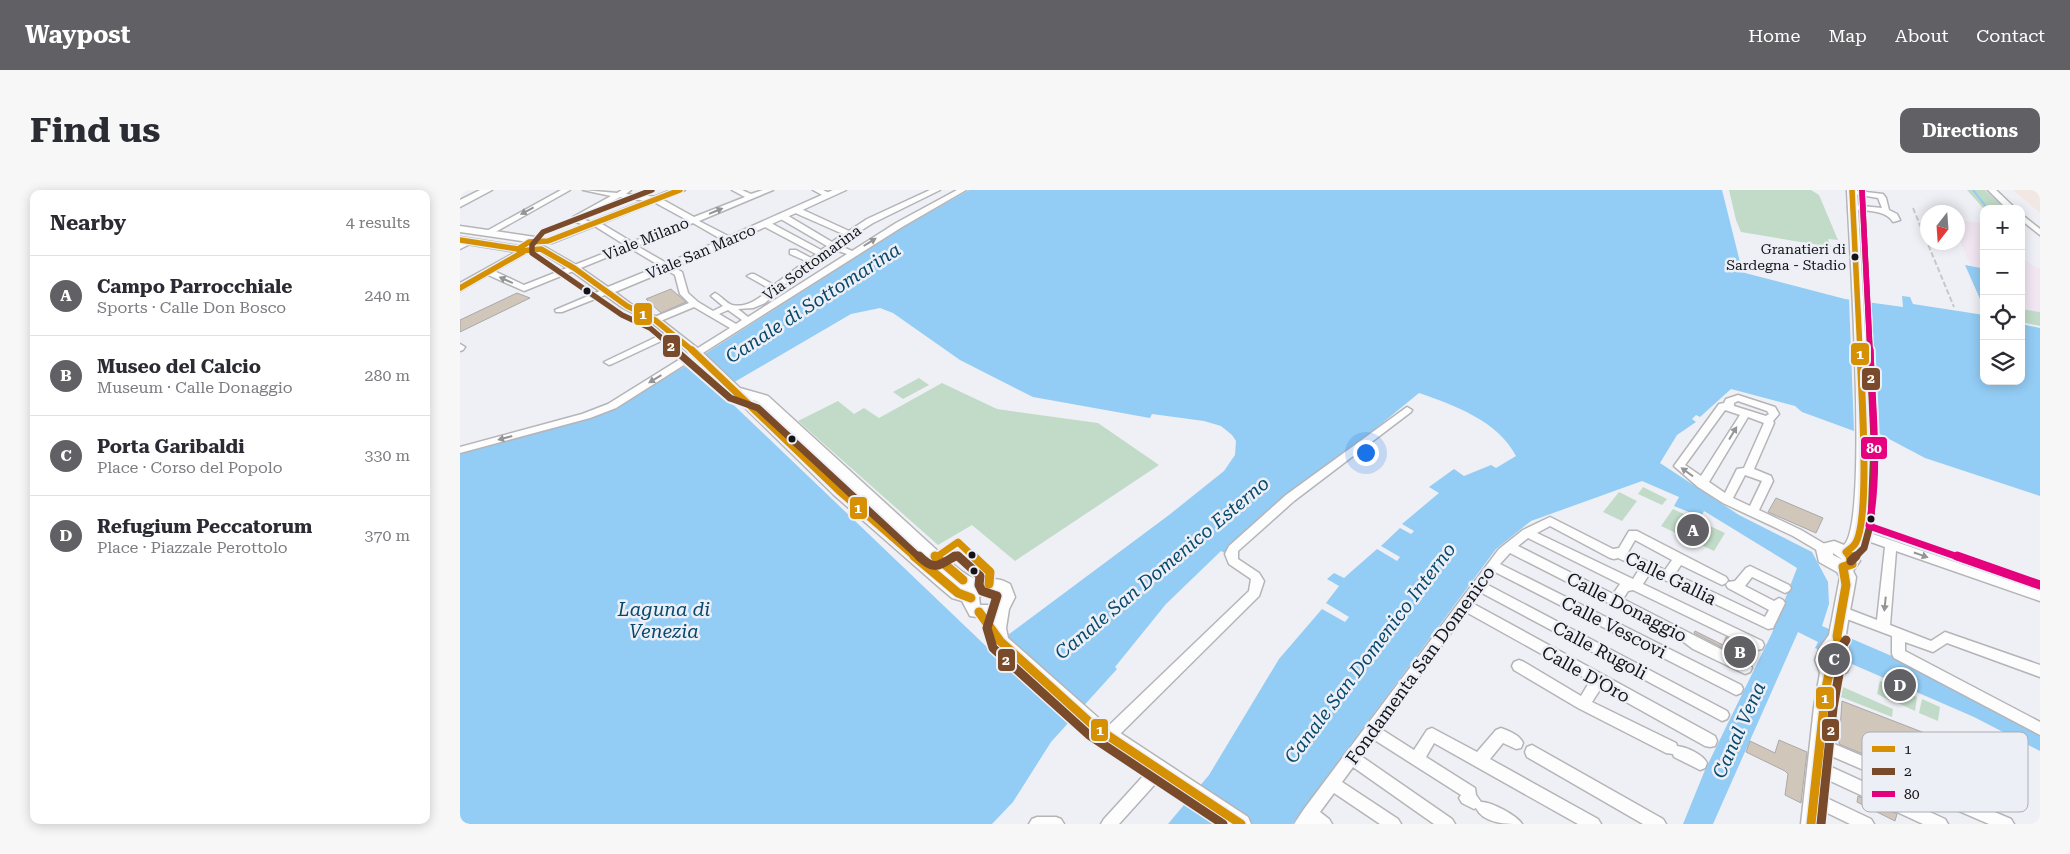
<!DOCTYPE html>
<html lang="en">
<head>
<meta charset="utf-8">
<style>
	body { margin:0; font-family:"Roboto Serif",serif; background:#f7f7f7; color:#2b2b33 }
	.controls { position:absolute; right:15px; top:15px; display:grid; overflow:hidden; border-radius:10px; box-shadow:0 2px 12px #0003 }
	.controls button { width:45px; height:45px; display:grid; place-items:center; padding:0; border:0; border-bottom:1px solid #e1e1e2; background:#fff; color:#2b2b33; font:25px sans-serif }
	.compass { position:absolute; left:1460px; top:15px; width:45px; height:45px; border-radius:50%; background:#fff; box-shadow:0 2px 12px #0003; rotate:197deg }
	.you { position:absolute; left:905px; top:262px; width:18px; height:18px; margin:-12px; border:4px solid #fff; border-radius:50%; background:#1a73e8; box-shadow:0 0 0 8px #1a73e833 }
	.badge { display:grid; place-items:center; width:32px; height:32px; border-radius:50%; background:#616165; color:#fff; font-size:16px; font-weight:700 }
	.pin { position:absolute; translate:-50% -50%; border:2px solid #fff; box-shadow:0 1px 5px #0006 }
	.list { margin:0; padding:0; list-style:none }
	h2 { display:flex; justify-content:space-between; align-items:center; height:65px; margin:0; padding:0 20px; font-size:21px }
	h2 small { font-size:16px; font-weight:400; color:#7c7c81 }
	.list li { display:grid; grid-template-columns:32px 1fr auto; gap:15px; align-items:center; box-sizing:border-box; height:80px; padding:0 20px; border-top:1px solid #e1e1e2 }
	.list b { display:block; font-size:19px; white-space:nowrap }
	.list p { margin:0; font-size:16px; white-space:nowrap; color:#7c7c81 }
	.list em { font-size:16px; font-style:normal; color:#7c7c81 }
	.icon { flex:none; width:28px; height:28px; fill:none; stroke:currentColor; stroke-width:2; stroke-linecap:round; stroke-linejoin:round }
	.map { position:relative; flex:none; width:1580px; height:634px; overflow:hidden; border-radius:10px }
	header { display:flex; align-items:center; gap:30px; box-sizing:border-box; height:70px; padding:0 25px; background:#616165; color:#fff }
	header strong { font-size:24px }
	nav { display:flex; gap:28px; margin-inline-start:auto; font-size:18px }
	.intro { display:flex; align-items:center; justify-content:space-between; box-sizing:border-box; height:120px; padding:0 30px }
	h1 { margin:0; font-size:35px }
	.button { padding:12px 22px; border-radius:10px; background:#616165; color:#fff; font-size:18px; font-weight:700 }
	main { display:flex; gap:30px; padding:0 30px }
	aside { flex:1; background:#fff; border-radius:10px; box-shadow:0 2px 12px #0003 }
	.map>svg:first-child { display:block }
</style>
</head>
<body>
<header>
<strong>Waypost</strong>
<nav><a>Home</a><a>Map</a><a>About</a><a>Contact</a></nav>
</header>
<div class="intro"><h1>Find us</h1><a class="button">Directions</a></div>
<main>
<aside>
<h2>Nearby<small>4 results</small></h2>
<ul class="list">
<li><span class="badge">A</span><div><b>Campo Parrocchiale</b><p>Sports · Calle Don Bosco</p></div><em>240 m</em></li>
<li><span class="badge">B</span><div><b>Museo del Calcio</b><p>Museum · Calle Donaggio</p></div><em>280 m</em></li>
<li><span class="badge">C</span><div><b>Porta Garibaldi</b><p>Place · Corso del Popolo</p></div><em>330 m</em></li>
<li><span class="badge">D</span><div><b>Refugium Peccatorum</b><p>Place · Piazzale Perottolo</p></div><em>370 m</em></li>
</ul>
</aside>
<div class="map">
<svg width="1580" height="634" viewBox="0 0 1580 634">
	<rect width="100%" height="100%" fill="#eff0f5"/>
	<g fill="#f1e6f1">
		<polygon points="1498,30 1524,33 1524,78 1511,76 1498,47"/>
		<polygon points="1561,66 1575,77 1580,78 1580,122 1561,119"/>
	</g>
	<polygon fill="#f3e7e3" points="1553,0 1580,0 1580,23"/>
	<g fill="#c1dbc8">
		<polygon points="1269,0 1351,0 1359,5 1378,50 1368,49 1371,57 1281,42 1276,30"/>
		<polygon points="1507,0 1525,0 1546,19 1524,19"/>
		<polygon points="1561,119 1580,122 1580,136 1561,132"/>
		<polygon points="459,188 469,195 443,209 433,202"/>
		<polygon points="482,193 537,219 638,233 699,275 555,371 512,335 478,355 338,231 378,211 394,224 404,218 419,228"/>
		<polygon points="1183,297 1207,309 1202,315 1178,304"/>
		<polygon points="1159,302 1177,311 1162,331 1143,322"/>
		<polygon points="1213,319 1265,343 1254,361 1201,336"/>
		<polygon points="1420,491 1436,498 1433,512 1417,504"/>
		<polygon points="1383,497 1433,519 1432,527 1381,507"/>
		<polygon points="1440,500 1457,507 1455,521 1438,513"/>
		<polygon points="1462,509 1480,517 1478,531 1459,523"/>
	</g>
	<g fill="#93ccf4" fill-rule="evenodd">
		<path d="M509,0H1262L1282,80L1285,83L1385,109L1443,117L1442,106L1450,107L1453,114L1524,125V191H1561V134L1580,138V306L1465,268L1414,241H1394L1342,222L1335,216L1271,199L1240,227L1236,225L1232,229L1236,232L1217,245L1200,273L1279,325L1352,362L1368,392L1369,414L1362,436L1448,473L1580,546V561L1514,527L1355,458L1358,452L1338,442L1253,634H1223L1245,580L1312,443L1337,378L1244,321L1241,327L1214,316L1219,307L1182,291L1071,331L1036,359L832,634H708L749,585L819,469L862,419L885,432L889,427L866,413L879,396L867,389L874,383L884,388L917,359L937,371L940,367L921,356L940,338L951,344L954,341L942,334L979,303L969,297L994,279L1004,286L1031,275L1036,278L1056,266C1038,231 994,215 959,203L881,267L878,266L811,318L765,363L761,361L706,414L655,477L657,479L591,552L553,612L532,634H0V262L127,229L154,218L229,174L442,38ZM420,118L433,123L500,170L573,207L690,228L692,224L744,231L761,236L772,245L776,251L775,265L764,281L709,325L529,459L259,201L391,124Z"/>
		<polygon points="1505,75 1521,78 1524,83 1524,118"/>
	</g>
	<polygon fill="#eff0f5" points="1389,109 1406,113 1414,241 1394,241"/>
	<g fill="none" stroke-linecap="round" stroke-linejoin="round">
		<polyline stroke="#93ccf4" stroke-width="2" points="1513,0 1528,19"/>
	</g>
	<g fill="#d0c6ba" stroke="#a9a8aa">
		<polygon points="211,99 226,112 201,123 186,109"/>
		<polygon points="57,103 70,108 0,142 0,130"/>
		<polygon points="1316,308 1363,328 1356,343 1308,322"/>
		<polygon points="1235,441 1263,455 1266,447 1288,458 1282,468 1234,443"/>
		<polygon points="1382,511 1493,554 1493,566 1510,577 1510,589 1494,590 1495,603 1379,554"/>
		<polygon points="1319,550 1347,562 1341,613 1325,605 1328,584 1325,581 1286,562 1290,551 1315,563"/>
		<polygon points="1398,606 1437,624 1435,631 1397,612"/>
	</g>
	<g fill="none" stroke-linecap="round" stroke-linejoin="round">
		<g stroke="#b5b5b8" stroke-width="3">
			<g id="street">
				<polygon points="101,0 110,0 30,45 23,43"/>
				<path d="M123,0L157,3L162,0H171L166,4L198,7L234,27L285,7L272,0H282L291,4L303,0H313L239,31L272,48V52H266L233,33L177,56L222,82L228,103L238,112L253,121L263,116L251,106L255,103C261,106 266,113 272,115C287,118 300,108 310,99L287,86L291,84H294L314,95L346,71L330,64V60H336L351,68L356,64L303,36V32H309L361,60L367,56L319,28V24H325L372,52L383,44L333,22V18H339L389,41L407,29L470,0H480L413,33L378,55L392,61L436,33L497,0H506L442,37L156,218L130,228L0,263V257L122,224L148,214L270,138L234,117L198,132H192V128L229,113L220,104L215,85L170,58L64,101L26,84V80H32L64,95L165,55L133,35L127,36L113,31V27L151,6ZM160,7L194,12L227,30L172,52L137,31L131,32L122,29ZM373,59L387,64L288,127L278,119L293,118L305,113L324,95ZM268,120L282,130L276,134L259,124Z"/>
				<polygon points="353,0 363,0 373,5 366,7"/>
				<path d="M1389,0L1423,4L1426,8L1429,20L1437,24L1440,30L1433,32C1426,19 1403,21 1389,19L1388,17L1392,15L1422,18L1418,8L1389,3Z"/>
				<polygon points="1528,0 1536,0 1556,19 1547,19"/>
				<polygon points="1561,24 1580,39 1580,45 1561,30"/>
				<polygon points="7,50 14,52 0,59 0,54"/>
				<polygon points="147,98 151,101 150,103 102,122 96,122 95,120"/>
				<polygon points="211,140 214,141 214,145 152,174 149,175 144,172"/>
				<polygon points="0,154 5,157 3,160 0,161"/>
				<path d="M1278,205L1315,217L1319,224L1313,231L1314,233L1294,279L1311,286L1313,291L1299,320L1341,340L1368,356L1370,359L1368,362H1360L1333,346L1263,313L1238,297L1214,276L1259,214L1264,213L1266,209ZM1278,211L1307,221L1309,224L1306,226L1274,216V213ZM1265,220L1280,225L1241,286L1225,275ZM1288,227L1304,233L1284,278L1277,279L1265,303L1249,292ZM1285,285L1302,291L1290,316L1273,308Z"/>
				<polygon points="947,217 952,220 951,222 834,311 778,361 778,369 799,383 804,391 799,406 652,552 647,553 642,552 640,547 642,542 789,401 791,389 769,374 765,364 769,356 826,305"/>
				<path d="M1090,327L1153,359L1159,358L1169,341H1177L1266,387L1268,390L1266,393L1262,395L1221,375L1215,384L1305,427L1309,420L1268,398L1266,395L1268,392L1275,391L1286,378L1290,376L1329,395L1331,398L1329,401L1325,403L1292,387L1285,396L1314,411L1319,408L1323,410L1325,413L1313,438L1308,439L1190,383L1183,394L1302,451L1304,455L1302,459L1297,460L1173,400L1168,401L1163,409L1290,474L1292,478L1290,482L1285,484L1233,459L1221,450L1050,363L1040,374L1281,495L1283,499L1281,503L1276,505L1035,382L1026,394L1267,521L1269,525L1267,529L1262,531L1020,402L1012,413L1255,546L1257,551L1255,556L1250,557L1245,556L1141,498L1132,512L1216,553L1217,556C1226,557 1243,564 1247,573L1245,578L1240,580L1214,567L1213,564L1206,563L1118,518L1054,480L1052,476L1054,472L1059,470L1064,472L1121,506L1130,491L1006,422L921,539L954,560L967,540L972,538L1017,562L1036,540L1041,538C1049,541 1060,545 1063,553L1061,558L1056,559L1043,553L1030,569L1138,629L1141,634H1118L974,553L966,567L1015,598L1016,605L1021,612C1030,611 1058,626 1062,634C1047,634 1024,634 1016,618L1014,619L1002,613L999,608L1001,605L913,549L901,566L992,629L995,634H974L893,577L882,592L938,629L941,634H920L874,603L860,622L869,629L872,634H834L844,619L1039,359L1063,340ZM1090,336L1150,368L1154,369L1158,368L1180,378L1173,389L1077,343ZM1068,348L1160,394L1153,404L1058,356ZM1175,350L1212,370L1205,380L1168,362Z"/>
				<polygon points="1398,339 1580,401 1580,411 1436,361 1430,435 1471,451 1485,442 1580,475 1580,487 1487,453 1473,462 1445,452 1445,461 1580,532 1580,545 1434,468 1432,464 1432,446 1379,426 1377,422 1379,418 1383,417 1417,430 1425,357 1394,346 1392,343 1394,340"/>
				<polygon points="1360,548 1551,629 1554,634 1529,634 1355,559 1353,554 1355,549"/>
				<polygon points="1072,555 1203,629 1206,634 1183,634 1067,567 1065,562 1067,557"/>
				<polygon points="1356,570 1485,629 1488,634 1463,634 1351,582 1349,577 1351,572"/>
				<polygon points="700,571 705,573 707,578 705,583 659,634 641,634 644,629 695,573"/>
				<polygon points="1354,602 1411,629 1414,634 1390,634 1349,614 1346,609 1349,604"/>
				<polygon points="577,627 596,627 601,629 604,634 569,634 572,629"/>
			</g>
		</g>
		<g stroke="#b5b5b8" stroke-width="3">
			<g id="secondary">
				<polygon points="20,0 32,0 0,17 0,10"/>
				<polygon points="211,0 225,0 92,53 84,53 83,51"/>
				<path d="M373,0H386L244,65L155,102L171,114L199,128L240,160L280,198L308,206L480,363C491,372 505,387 519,390C531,392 534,385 550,394L555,407L549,419L546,438L548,448L642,531L788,627L791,634H763L628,543L534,456L528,438L530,429L510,426L502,411L492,408L479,397L374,305L232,166L191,132L163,118L110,80L76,59L81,56L85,57L118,76L148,97L236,61ZM293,210L298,212L447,351L384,297ZM530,400L538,403L539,408L529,415H520L519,407Z"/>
				<path d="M1387,0H1397L1411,252L1409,330L1403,354L1395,363L1400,371L1393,381L1396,387C1395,397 1385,443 1386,448C1389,461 1394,469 1387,482L1377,487L1361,634H1341L1354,517L1360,483L1355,470L1360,457L1369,445L1380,387L1377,382L1359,372L1356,359L1358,355L1374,351L1384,355C1409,333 1389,49 1387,0ZM1373,363L1383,370L1373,365Z"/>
				<polygon points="0,36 75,47 80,50 75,53 0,42"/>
				<polygon points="0,47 58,56 68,62 0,101 0,93 56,62 0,53"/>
			</g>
		</g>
		<use href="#street" fill="#fdfdfe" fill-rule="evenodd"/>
		<use href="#secondary" fill="#fdfdfe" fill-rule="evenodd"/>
		<polyline stroke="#c8c8c9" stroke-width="2" stroke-dasharray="5.5 2.5" stroke-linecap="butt" points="1453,18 1494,117"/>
		<g stroke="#edeff7" stroke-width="8">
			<g id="bus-1-far2">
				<polyline points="1392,0 1400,161"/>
				<polyline points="0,50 58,59"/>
				<polyline points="58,59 60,61 81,59 114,78 167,116 195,130 233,161"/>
				<polyline points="58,59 69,52 88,51 220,0"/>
				<polyline points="0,98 63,62"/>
			</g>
		</g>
		<g stroke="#edeff7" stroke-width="11">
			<g id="bus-1-far1">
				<polyline points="232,160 379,301 456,368"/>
				<polyline points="475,368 498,352 515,368"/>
				<path d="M1391,368L1386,362C1388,360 1393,357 1395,354C1411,330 1401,195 1400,160"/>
			</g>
		</g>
		<g stroke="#edeff7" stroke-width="12">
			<g id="bus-1">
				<polyline points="454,366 498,403 511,408"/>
				<polyline points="475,366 503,390"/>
				<polyline points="513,366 530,382 529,394"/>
				<polyline points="519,422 540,451 635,537 781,634"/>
				<polyline points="1351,634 1366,498 1369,483 1381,477 1382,473 1377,446 1386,395 1383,377 1392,374 1390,366"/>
			</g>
		</g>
		<g stroke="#edeff7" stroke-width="8">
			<g id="bus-2-far2">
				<polyline points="192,0 83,42 72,55 72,63 162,125 190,138 217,161"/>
				<polyline points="1402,0 1410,161"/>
			</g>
		</g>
		<g stroke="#edeff7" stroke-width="11">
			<g id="bus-2-far1">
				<polyline points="215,160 270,208 298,218 460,368"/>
				<polyline points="492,368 497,365 500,368"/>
				<polyline points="1394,368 1404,358 1411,332 1414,252 1410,160"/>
			</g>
		</g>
		<g stroke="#edeff7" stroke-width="12">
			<g id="bus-2">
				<path d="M459,366C474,381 478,376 495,366"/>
				<polyline points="498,366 520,386 519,395 522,401 537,406 527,438 533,458 629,545 763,634"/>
				<polyline points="1391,371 1396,366"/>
				<polyline points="1361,634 1373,518 1379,484 1374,469 1386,450"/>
			</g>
		</g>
		<g stroke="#edeff7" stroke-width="8">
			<polyline id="bus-3-far2" points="1402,0 1410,161"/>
		</g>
		<g stroke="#edeff7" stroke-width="11">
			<path id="bus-3-far1" d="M1410,160C1412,218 1420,279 1409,336L1501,368"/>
		</g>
		<g stroke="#edeff7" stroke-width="12">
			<polyline id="bus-3" points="1497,366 1580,395"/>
		</g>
		<use href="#bus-1-far2" stroke="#d59003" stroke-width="5.5"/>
		<use href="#bus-1-far1" stroke="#d59003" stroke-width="7"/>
		<use href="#bus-1" stroke="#d59003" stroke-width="9"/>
		<use href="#bus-2-far2" stroke="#7a4b2a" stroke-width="5.5"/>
		<use href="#bus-2-far1" stroke="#7a4b2a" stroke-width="7"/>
		<use href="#bus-2" stroke="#7a4b2a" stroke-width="9"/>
		<use href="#bus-3-far2" stroke="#e5007d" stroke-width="5.5"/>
		<use href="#bus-3-far1" stroke="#e5007d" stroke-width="7"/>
		<use href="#bus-3" stroke="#e5007d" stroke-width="9"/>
	</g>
	<defs><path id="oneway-solid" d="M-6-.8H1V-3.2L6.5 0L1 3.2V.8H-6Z" transform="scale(1.25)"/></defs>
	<g fill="#949496">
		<use href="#oneway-solid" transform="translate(67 21) rotate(152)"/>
		<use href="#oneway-solid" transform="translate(256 21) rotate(-22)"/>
		<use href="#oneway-solid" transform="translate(410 52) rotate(-32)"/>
		<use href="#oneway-solid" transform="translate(46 90) rotate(-156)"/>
		<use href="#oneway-solid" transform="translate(195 189) rotate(149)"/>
		<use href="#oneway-solid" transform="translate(1273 243) rotate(-59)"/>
		<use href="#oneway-solid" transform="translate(45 248) rotate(165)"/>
		<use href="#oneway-solid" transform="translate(1227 282) rotate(-144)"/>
		<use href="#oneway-solid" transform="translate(1461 365) rotate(19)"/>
		<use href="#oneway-solid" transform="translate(1425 414) rotate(96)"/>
	</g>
	<g fill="#141417" stroke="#edeff7" stroke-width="2">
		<circle cx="1395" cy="67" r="4.5"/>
		<circle cx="127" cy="101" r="4.5"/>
		<circle cx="332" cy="249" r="4.5"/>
		<circle cx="1411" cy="329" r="4.5"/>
		<circle cx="512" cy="365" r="4.5"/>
		<circle cx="514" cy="381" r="4.5"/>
	</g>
	<g text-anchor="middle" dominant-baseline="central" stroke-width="5" stroke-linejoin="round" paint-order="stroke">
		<g font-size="14" fill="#141417" stroke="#edeff7" text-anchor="end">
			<text x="1386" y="59">Granatieri di<tspan x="1386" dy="16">Sardegna - Stadio</tspan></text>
		</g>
		<g font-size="15" fill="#141417" stroke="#edeff7">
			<text transform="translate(186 49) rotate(-22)">Viale Milano</text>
			<text transform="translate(241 62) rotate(-23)">Viale San Marco</text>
			<text transform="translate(352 73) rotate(-36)">Via Sottomarina</text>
		</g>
		<g font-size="18" fill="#141417" stroke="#edeff7">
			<text transform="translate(1211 388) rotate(26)">Calle Gallia</text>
			<text transform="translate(1167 417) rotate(27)">Calle Donaggio</text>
			<text transform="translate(1154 437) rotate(27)">Calle Vescovi</text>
			<text transform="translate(1140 460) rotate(28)">Calle Rugoli</text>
			<text transform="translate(960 475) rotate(-54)">Fondamenta San Domenico</text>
			<text transform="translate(1126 484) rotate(29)">Calle D'Oro</text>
		</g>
		<g font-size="19" font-style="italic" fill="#06496d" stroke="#edeff7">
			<text transform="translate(353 113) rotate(-33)">Canale di Sottomarina</text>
			<text transform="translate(702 378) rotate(-40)">Canale San Domenico Esterno</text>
			<text x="204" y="419">Laguna di<tspan x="204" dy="22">Venezia</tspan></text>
			<text transform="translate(910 463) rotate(-53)">Canale San Domenico Interno</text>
			<text transform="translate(1279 540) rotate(-66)">Canal Vena</text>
		</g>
	</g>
	<rect x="1402" y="542" width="166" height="80" rx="8" fill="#edeff7" stroke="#acadb4" stroke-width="1"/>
	<rect x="1412" y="556" width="23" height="6" fill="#d59003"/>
	<rect x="1412" y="578" width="23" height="7" fill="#7a4b2a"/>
	<rect x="1412" y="601" width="23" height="6" fill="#e5007d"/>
	<g font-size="14" fill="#141417">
		<text x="1444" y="564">1</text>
		<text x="1444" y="586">2</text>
		<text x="1444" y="609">80</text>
	</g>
	<g stroke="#edeff7" stroke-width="2">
		<rect x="173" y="112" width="20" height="24" rx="5" fill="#d59003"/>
		<rect x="202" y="144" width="19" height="24" rx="5" fill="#7a4b2a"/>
		<rect x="1390" y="152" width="20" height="24" rx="5" fill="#d59003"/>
		<rect x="1401" y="177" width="20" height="24" rx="5" fill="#7a4b2a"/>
		<rect x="1400" y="246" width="28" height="24" rx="5" fill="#e5007d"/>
		<rect x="389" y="306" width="19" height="24" rx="5" fill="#d59003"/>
		<rect x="537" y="458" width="19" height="24" rx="5" fill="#7a4b2a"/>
		<rect x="1355" y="496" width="20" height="24" rx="5" fill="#d59003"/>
		<rect x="1361" y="528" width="19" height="24" rx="5" fill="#7a4b2a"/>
		<rect x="630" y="528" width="19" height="24" rx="5" fill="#d59003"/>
	</g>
	<g font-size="14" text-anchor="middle" font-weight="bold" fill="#fff">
		<text x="183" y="129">1</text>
		<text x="211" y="161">2</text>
		<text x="1400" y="169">1</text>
		<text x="1411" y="193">2</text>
		<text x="1414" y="263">80</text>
		<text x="398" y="323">1</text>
		<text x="546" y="475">2</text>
		<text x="1365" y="513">1</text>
		<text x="1371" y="545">2</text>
		<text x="640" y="545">1</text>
	</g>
</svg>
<div class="controls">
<button>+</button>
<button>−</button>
<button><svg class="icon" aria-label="locate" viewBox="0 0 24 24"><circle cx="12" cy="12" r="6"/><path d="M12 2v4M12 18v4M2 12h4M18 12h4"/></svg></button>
<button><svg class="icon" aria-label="layers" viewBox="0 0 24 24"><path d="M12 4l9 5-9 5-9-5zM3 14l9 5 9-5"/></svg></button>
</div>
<svg class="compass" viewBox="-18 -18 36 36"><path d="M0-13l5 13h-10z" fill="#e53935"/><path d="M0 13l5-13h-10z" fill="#7c7c81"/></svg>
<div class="you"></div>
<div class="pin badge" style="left:1233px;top:340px">A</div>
<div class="pin badge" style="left:1280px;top:462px">B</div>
<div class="pin badge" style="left:1374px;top:469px">C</div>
<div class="pin badge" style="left:1440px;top:495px">D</div>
</div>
</main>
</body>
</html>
